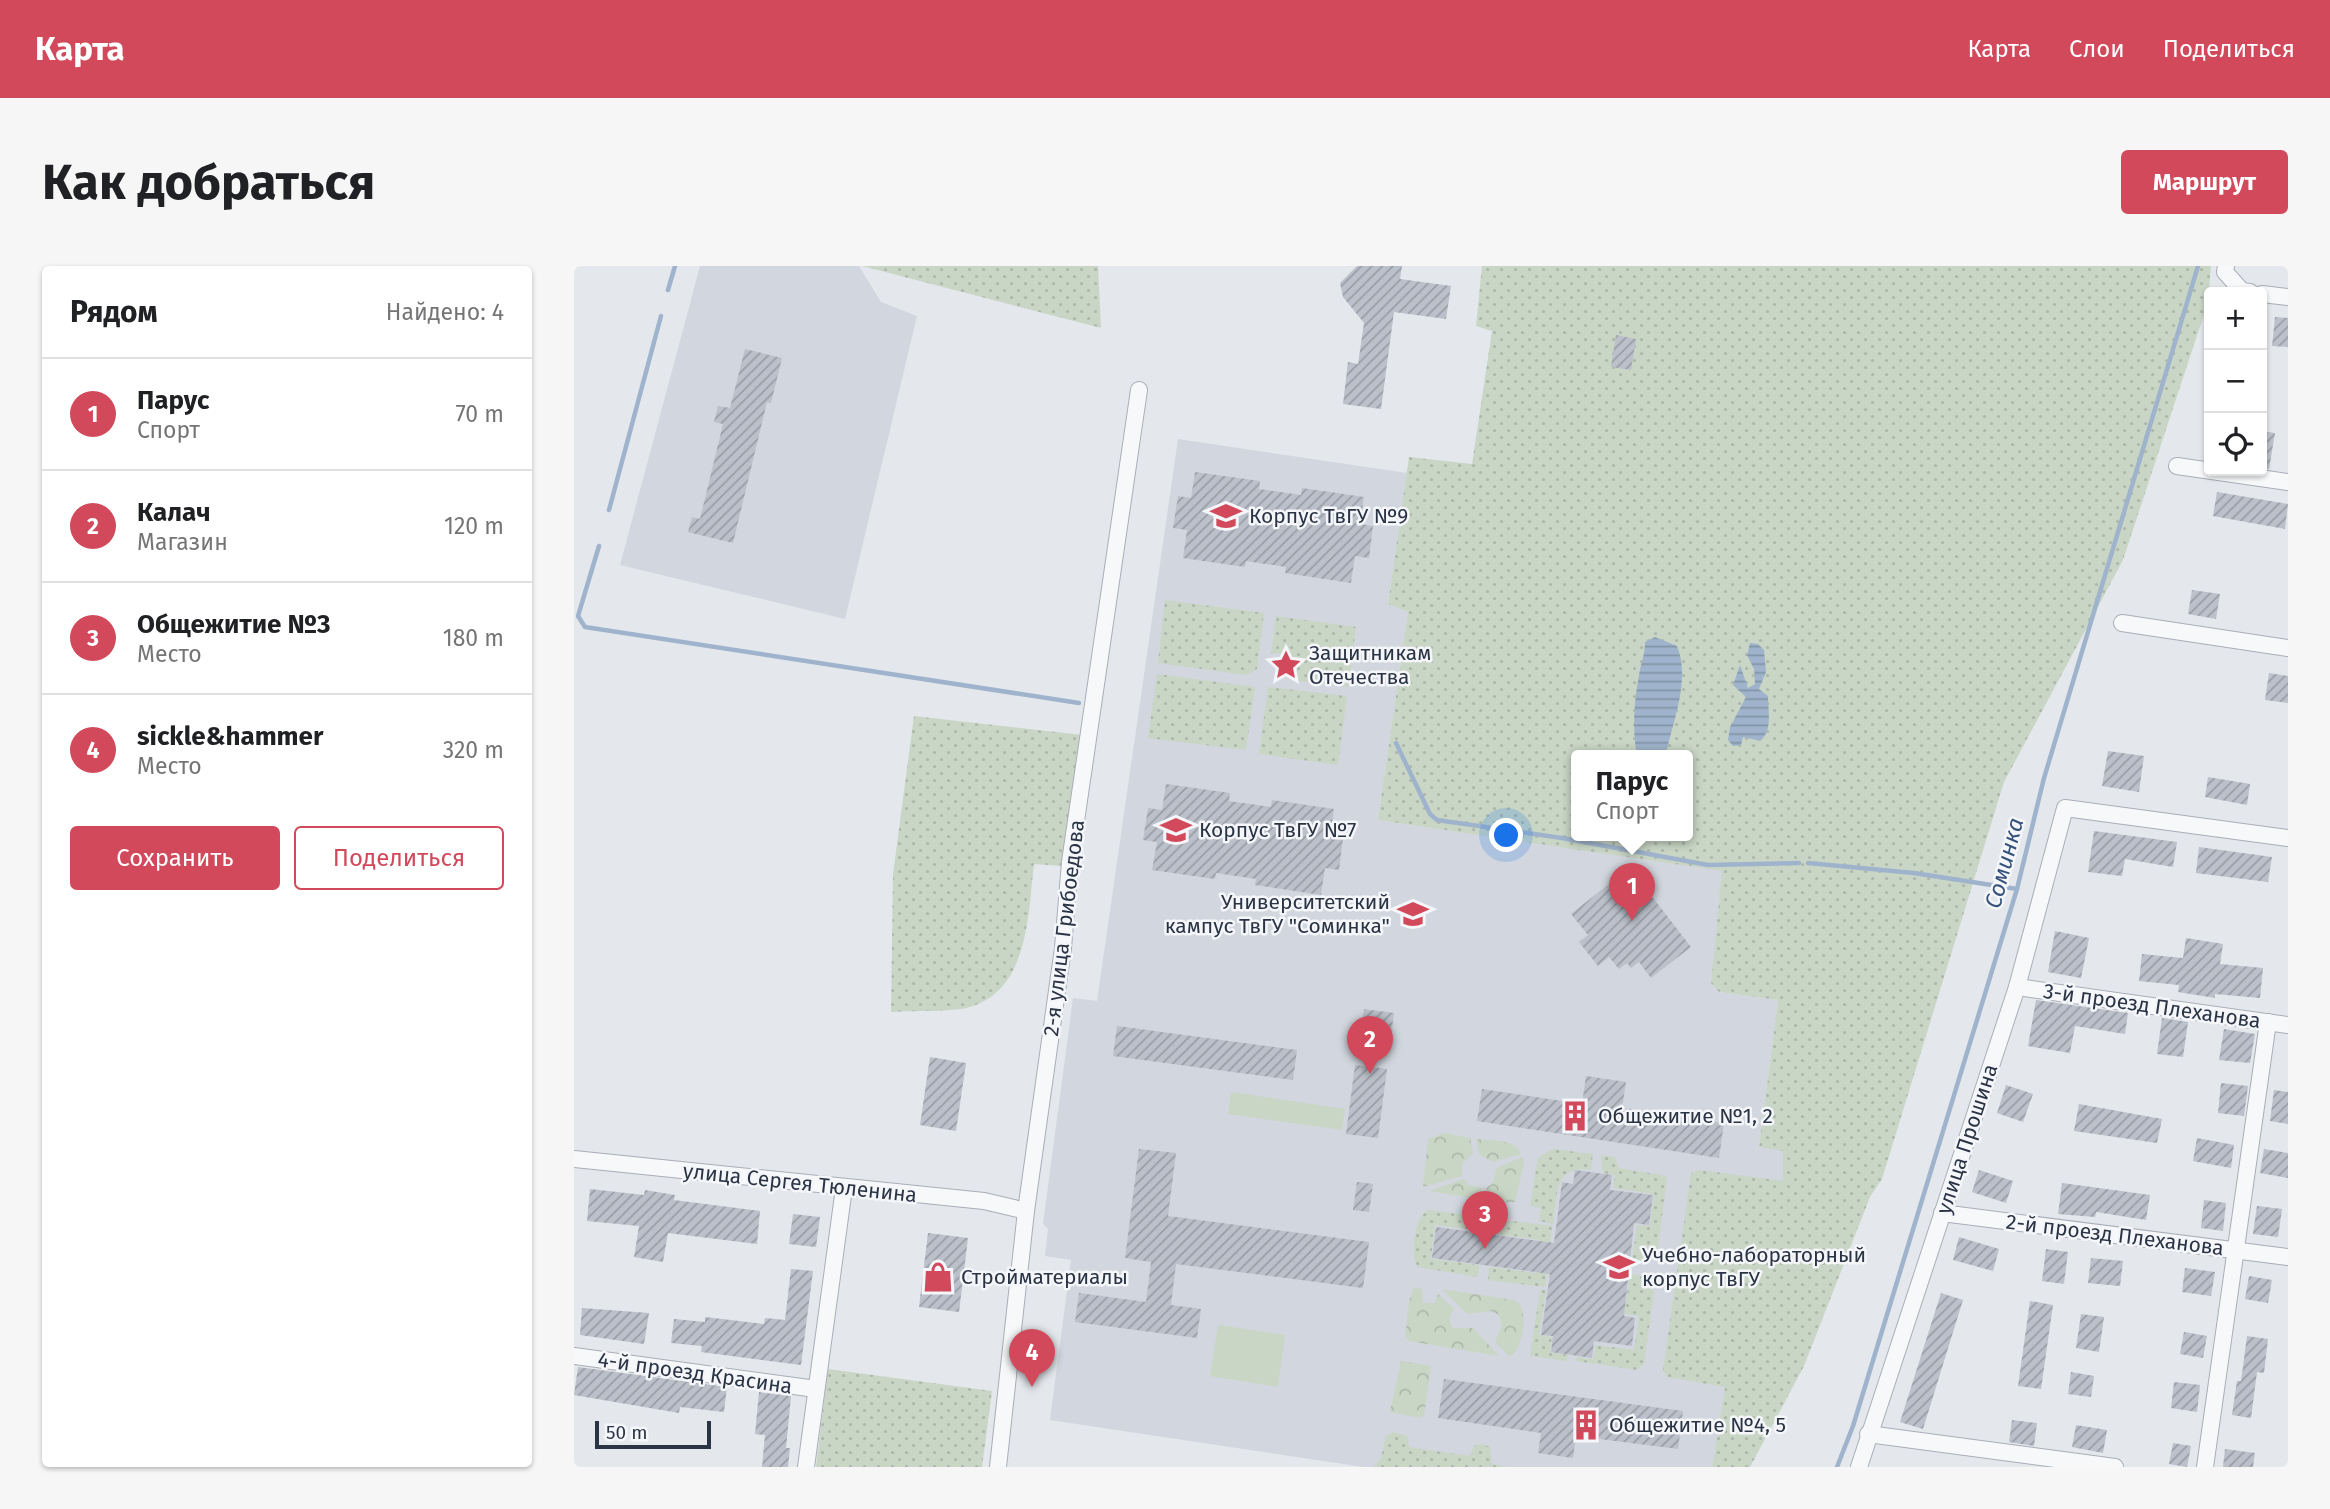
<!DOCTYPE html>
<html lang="ru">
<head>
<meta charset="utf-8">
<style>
	body { margin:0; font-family:"Fira Sans",sans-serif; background:#f6f6f6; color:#202124 }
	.controls { position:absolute; right:21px; top:21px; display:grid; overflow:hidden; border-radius:7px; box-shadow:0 2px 5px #0004 }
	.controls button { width:63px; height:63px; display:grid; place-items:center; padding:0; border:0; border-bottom:2px solid #e0e0e0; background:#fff; color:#202124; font:35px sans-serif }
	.scale { position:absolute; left:21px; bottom:18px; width:116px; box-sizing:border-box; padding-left:7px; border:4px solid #2b3445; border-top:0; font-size:19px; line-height:24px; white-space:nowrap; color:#2b3445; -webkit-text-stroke:5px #f4f6f9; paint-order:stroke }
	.you { position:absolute; left:933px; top:570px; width:24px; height:24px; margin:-18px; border:5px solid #fff; border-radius:50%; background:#1a73e8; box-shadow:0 0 0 10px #1a73e833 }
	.badge { display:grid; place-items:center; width:46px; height:46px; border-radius:50%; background:#d1495b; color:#fff; font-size:23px; font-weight:700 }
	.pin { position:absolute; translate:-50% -58px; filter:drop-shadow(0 2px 4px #0008) }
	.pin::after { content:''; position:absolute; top:37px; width:24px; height:21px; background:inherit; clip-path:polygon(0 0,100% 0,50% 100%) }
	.popup { position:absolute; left:997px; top:484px; width:122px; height:91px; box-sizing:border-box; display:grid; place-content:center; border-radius:7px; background:#fff; filter:drop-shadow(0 2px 5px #0005); font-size:23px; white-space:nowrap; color:#757577 }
	.popup b { font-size:26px; color:#202124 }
	.popup::after { content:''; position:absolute; left:50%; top:100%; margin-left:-14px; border:14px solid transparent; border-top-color:#fff }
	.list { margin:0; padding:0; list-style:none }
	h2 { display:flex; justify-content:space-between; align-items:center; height:91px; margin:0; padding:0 28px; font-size:30px }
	h2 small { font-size:23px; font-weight:400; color:#757577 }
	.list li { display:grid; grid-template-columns:46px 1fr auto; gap:21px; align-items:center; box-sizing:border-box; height:112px; padding:0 28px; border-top:2px solid #e0e0e0 }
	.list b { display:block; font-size:26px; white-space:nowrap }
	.list p { margin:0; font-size:23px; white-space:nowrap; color:#757577 }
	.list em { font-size:23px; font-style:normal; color:#757577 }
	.actions { display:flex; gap:14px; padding:21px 28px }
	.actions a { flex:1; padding:16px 0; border:2px solid #d1495b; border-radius:7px; text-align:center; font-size:24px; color:#d1495b }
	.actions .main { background:#d1495b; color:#fff }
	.icon { flex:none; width:38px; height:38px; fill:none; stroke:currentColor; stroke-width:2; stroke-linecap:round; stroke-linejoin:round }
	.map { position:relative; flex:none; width:1714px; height:1201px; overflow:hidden; border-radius:7px }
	header { display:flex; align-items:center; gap:42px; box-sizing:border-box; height:98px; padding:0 35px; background:#d1495b; color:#fff }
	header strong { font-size:33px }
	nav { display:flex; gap:38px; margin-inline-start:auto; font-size:24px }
	.intro { display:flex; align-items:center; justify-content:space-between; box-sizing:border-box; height:168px; padding:0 42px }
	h1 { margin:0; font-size:49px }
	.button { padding:18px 32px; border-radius:7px; background:#d1495b; color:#fff; font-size:24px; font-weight:700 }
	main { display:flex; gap:42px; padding:0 42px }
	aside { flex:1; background:#fff; border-radius:7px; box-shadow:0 2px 5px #0004 }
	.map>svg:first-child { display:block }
</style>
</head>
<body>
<header>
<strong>Карта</strong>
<nav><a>Карта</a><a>Слои</a><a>Поделиться</a></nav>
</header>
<div class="intro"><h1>Как добраться</h1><a class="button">Маршрут</a></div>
<main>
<aside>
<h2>Рядом<small>Найдено: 4</small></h2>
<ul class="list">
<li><span class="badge">1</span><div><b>Парус</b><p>Спорт</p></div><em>70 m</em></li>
<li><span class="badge">2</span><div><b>Калач</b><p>Магазин</p></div><em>120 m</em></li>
<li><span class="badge">3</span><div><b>Общежитие №3</b><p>Место</p></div><em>180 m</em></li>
<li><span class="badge">4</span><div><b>sickle&amp;hammer</b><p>Место</p></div><em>320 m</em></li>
</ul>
<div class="actions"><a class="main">Сохранить</a><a>Поделиться</a></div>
</aside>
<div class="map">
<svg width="1714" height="1201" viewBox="0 0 1714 1201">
	<defs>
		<pattern id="grass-dots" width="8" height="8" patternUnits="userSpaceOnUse" patternTransform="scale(1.75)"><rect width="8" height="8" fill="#c9d6c5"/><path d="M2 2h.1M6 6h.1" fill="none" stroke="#adb8ab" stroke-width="1.8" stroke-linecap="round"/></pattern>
		<pattern id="forest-crowns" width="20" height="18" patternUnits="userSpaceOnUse" patternTransform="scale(1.75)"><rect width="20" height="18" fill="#c9d6c5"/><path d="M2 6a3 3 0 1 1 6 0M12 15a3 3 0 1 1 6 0" fill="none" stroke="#adb8ab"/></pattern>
		<pattern id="water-rules" width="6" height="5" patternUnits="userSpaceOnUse" patternTransform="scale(1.75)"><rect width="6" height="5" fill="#9fb4cc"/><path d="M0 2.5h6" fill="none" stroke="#8293a7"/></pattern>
		<pattern id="building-hatch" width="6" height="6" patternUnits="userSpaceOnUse" patternTransform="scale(1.75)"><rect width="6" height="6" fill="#bbc0ca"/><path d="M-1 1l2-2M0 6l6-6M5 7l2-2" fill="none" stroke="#989da6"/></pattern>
	</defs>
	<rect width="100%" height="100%" fill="#e4e7ec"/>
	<g fill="#d2d6de">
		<polygon points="126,0 285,0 307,36 343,50 271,353 46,299"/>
		<polygon points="604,173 833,207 814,338 834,346 804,554 1149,604 1137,717 1145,726 1204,734 1185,881 1210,885 1209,916 1151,1121 1138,1201 789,1201 476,1154 497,994 471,990 474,963 469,958 499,732 523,735"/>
	</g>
	<g fill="url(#grass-dots)" fill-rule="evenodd">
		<polygon points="288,0 524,0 527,62"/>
		<path d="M908,0H1637L1634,36L1549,294L1430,516L1308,913L1296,931L1230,1100L1176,1201H1138L1151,1121L1093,1111L1089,1104L1117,907L1125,904L1209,915V885L1185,881L1204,734L1145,726L1137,717L1148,605L804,554L834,346L814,338L835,191L898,198L918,65L902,60ZM1002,489H1114V569H1002Z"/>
		<polygon points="591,334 690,347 683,403 672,409 584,397"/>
		<path d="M702,350L782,361L774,421L722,415C727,397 715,384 697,388Z"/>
		<polygon points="583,408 681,421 672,484 574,472"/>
		<polygon points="694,421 773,430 764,499 685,488"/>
		<path d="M340,450L508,469L489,600L460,598C454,647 455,721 399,740C379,747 340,744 317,746L319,608Z"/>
		<path d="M979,883L1019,888L1017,904C979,899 984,928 979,958L965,955L967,942L956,940L964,892Z"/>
		<polygon points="1027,889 1041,891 1045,902 1093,910 1084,983 1071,997 1058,995 1063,959 1076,960 1080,928 1039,922 1041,909 1029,907"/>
		<path d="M854,944L911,951L909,965L861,959L857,993L905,999L904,1011L844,1001C835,989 841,951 854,944Z"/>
		<polygon points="924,953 978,960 971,1021 914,1014 915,1001 962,1007 966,974 922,968"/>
		<polygon points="1056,1008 1069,1010 1080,1026 1070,1098 1063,1104 1002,1095 1003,1091 1019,1093 1022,1079 1060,1084 1065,1050 1050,1048"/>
		<polygon points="966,1024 972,1024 965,1069 978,1071 976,1086 994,1089 993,1095 956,1090"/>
		<polygon points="254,1103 418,1125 408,1201 242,1201"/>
		<polygon points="820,1166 834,1170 835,1181 895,1190 901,1179 909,1178 916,1181 918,1198 932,1201 800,1201 807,1192 812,1170"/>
	</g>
	<g fill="url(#forest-crowns)">
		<polygon points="871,867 896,872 899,887 888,898 888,910 849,921 854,873"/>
		<path d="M902,873C917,875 941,872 947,888L919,896L905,888Z"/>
		<polygon points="948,891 950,897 941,936 914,937 912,922 919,917 923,902"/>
		<polygon points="890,913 895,919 907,922 911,934 855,925"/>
		<polygon points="840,1021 848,1023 849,1037 861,1037 864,1028 880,1043 875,1052 878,1062 899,1062 925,1090 835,1075 831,1071 835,1036"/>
		<path d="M868,1023L940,1034L946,1038C953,1053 949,1076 939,1089L935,1090L921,1075L928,1060L925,1049L917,1045L893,1048Z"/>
		<polygon points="827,1095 857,1100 850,1150 846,1152 816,1146"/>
	</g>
	<g fill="#c9d6c5">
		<polygon points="657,826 771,843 768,864 654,848"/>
		<polygon points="644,1059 711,1069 704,1121 636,1110"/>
	</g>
	<g fill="url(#water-rules)">
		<path d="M1081,371L1103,380C1116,412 1101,450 1093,483L1088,489H1063C1058,464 1060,435 1065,409C1067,396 1071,389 1071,376Z"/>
		<path d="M1176,377L1184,378L1190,384L1192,406L1185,423L1194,430C1194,445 1199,465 1186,475L1169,471L1167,479L1159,480L1154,474L1156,461L1172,431L1159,419L1166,399L1174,422L1181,418L1180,403L1173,389Z"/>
	</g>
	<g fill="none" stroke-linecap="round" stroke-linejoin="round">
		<g stroke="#9fb4cc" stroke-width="4.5">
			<polyline points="94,24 101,0"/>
			<polyline points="35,244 87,50"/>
			<polyline points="25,280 4,350 11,361 505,437"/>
			<polyline points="822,477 856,548 863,554 988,572 1134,599 1225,597"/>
			<polyline points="1234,597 1340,607 1443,623"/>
			<polyline points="1263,1201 1279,1160 1443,623 1470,512 1624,0"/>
		</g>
	</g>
	<g fill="url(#building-hatch)">
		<polygon points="783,0 828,0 826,13 877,20 872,53 820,46 807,143 769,138 774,96 784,98 790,57 769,31 766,17"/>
		<polygon points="1701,51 1714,52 1714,81 1698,80"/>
		<polygon points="1042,69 1062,73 1057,104 1037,101"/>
		<polygon points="171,83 208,92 197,137 193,136 159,277 114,266 118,251 126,253 149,158 140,156 144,140 156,142"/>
		<polygon points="1688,165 1701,167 1695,203 1688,202"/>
		<polygon points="621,206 686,215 685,223 727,229 728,222 790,231 786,258 799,260 795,292 781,290 777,317 711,307 712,301 672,295 671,301 609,292 613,264 599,262 604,230 617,232"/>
		<polygon points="1643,226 1714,238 1711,263 1639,250"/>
		<polygon points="1618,324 1646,328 1642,353 1614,348"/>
		<polygon points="1695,407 1714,410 1714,437 1691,434"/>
		<polygon points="1534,485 1570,490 1565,526 1528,520"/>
		<polygon points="1634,511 1676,518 1673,539 1631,531"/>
		<polygon points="592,518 656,527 655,535 697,541 698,534 760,543 756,570 769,572 765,604 751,602 747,629 681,619 682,613 642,607 641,613 578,604 583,576 569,574 574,542 588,544"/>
		<polygon points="1520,565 1603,576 1599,601 1551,593 1548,610 1514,606"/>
		<polygon points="1625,581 1698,591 1694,616 1622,607"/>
		<polygon points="1050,606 1067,628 1073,624 1117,681 1077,712 1065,696 1057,702 1053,697 1045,703 1035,691 1024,700 1005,676 1014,669 997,648"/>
		<polygon points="1481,665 1515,672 1507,712 1474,706"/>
		<polygon points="1612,672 1649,678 1646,698 1689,702 1686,732 1641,728 1641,732 1604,726 1605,719 1565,715 1568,688 1609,692"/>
		<polygon points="1462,734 1554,747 1551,768 1501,760 1496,787 1454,780"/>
		<polygon points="790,743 820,747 817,770 787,766"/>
		<polygon points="1588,752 1614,756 1609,791 1583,788"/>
		<polygon points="543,760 723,784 719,814 539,790"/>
		<polygon points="1650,763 1681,768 1676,797 1645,794"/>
		<polygon points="356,791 392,797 382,865 346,859"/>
		<polygon points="781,799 813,803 804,872 772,868"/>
		<polygon points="1012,810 1052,816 1048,842 1150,857 1145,892 903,855 908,823 1008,838"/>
		<polygon points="1647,817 1674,820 1670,850 1644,847"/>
		<polygon points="1432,819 1459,828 1449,856 1423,847"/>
		<polygon points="1700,824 1714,826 1714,858 1696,855"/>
		<polygon points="1505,838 1588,853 1583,877 1500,865"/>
		<polygon points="1623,872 1660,879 1657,902 1619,895"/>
		<polygon points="565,883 602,887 594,950 795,976 789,1022 602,998 597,1039 627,1043 623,1072 501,1056 505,1027 572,1036 577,996 551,992"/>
		<polygon points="1690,883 1714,887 1714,912 1686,907"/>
		<polygon points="1001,904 1038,909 1036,924 1079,929 1075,959 1060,957 1050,1050 1061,1052 1058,1080 1020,1075 1018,1092 977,1086 979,1070 967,1069 976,1008 858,992 862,961 980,977 988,916 999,918"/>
		<polygon points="1405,904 1439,915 1432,937 1398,926"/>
		<polygon points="783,916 799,918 795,946 779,944"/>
		<polygon points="1488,917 1576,929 1572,954 1522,946 1521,951 1484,948"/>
		<polygon points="16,923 70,929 71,924 101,929 100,934 186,945 183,978 94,967 89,996 60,991 65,960 13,955"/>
		<polygon points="1630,934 1652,937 1649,965 1627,962"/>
		<polygon points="1683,940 1708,943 1704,971 1679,968"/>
		<polygon points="219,948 246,951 242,981 215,978"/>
		<polygon points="354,967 394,972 385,1046 345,1041"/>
		<polygon points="1385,971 1425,983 1419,1005 1379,994"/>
		<polygon points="1472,983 1494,986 1490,1018 1468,1015"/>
		<polygon points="1517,992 1549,995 1546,1020 1514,1017"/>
		<polygon points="1611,1002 1641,1006 1637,1030 1608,1026"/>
		<polygon points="217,1003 239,1005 227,1099 127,1086 128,1080 97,1077 100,1053 131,1056 131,1051 190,1058 191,1052 211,1054"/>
		<polygon points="1675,1010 1698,1014 1694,1037 1671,1033"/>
		<polygon points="1367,1027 1389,1034 1349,1163 1326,1156"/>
		<polygon points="1456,1035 1479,1039 1467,1123 1444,1120"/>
		<polygon points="8,1042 75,1047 70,1078 6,1069"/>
		<polygon points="1507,1048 1530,1051 1525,1086 1502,1082"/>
		<polygon points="1610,1066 1633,1070 1629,1092 1606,1088"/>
		<polygon points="1673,1070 1694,1073 1690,1107 1683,1106 1677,1152 1658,1149 1663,1115 1667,1115"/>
		<polygon points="4,1101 153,1121 150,1146 106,1141 105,1147 0,1129"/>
		<polygon points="1497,1106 1520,1110 1517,1131 1494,1128"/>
		<polygon points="870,1113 1109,1145 1104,1183 1002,1170 999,1192 964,1187 967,1167 864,1152"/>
		<polygon points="1600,1116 1626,1119 1623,1146 1597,1142"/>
		<polygon points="185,1126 217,1130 212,1182 216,1182 214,1201 188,1201 191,1169 181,1168"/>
		<polygon points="1438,1154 1463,1157 1460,1180 1435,1176"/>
		<polygon points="1502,1159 1533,1164 1529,1187 1498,1181"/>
		<polygon points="1599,1177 1617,1180 1613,1201 1595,1198"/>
		<polygon points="1651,1183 1681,1187 1679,1201 1649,1201"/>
	</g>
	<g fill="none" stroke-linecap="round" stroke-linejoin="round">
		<g stroke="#a9aeb7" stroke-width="18">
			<g id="street">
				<polyline points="1652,0 1651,6 1668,25 1676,26"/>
				<polyline points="1688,28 1714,31"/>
				<polyline points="1603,200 1714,216"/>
				<polyline points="1548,357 1714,382"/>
				<polyline points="1443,721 1714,759"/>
				<polyline points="0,893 410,935 452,945"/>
				<polyline points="1368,947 1714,991"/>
				<polyline points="0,1090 242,1123"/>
				<polyline points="1294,1168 1541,1201"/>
				<polyline points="232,1201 270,922"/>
				<polyline points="424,1201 452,945 489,682 496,596 565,124"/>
				<polyline points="1285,1201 1443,721 1491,542 1714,572"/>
				<polyline points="1631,1201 1694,756"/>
			</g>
		</g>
		<use href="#street" stroke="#f7f8fa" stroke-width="16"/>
	</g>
	<defs>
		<g id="university-bare" transform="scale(2.415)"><path d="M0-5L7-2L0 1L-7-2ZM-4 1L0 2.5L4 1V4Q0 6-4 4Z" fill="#d1495b" stroke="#f4f6f9" stroke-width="2.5" paint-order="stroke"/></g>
		<g id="sight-bare" transform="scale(2.415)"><path d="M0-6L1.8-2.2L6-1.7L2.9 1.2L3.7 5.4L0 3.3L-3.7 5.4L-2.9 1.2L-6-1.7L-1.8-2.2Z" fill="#d1495b" stroke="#f4f6f9" stroke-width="2.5" paint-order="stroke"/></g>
		<g id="building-bare" transform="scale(2.415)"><path d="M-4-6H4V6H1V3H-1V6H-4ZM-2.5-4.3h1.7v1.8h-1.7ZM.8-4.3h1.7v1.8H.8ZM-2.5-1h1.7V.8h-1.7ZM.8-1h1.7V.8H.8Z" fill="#d1495b" stroke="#f4f6f9" stroke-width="2.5" paint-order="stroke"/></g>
		<g id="shop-bare" transform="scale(2.415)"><path d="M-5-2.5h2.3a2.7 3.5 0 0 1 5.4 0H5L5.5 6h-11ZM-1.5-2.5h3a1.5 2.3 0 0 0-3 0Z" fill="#d1495b" stroke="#f4f6f9" stroke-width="2.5" paint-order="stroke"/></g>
	</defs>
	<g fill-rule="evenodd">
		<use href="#university-bare" x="652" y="250"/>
		<use href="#sight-bare" x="712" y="399"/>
		<use href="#university-bare" x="602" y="564"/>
		<use href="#university-bare" x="839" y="648"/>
		<use href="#building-bare" x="1001" y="850"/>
		<use href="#university-bare" x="1045" y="1001"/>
		<use href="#shop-bare" x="364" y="1011"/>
		<use href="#building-bare" x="1012" y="1159"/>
	</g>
	<g text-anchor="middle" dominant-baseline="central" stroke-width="5" stroke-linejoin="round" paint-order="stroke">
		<g font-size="21" fill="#2b3445" stroke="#f4f6f9" text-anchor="start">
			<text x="675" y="250">Корпус ТвГУ №9</text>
			<text x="735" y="387">Защитникам<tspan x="735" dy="24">Отечества</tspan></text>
			<text x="625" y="564">Корпус ТвГУ №7</text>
			<text x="816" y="636" text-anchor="end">Университетский<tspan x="816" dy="24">кампус ТвГУ "Соминка"</tspan></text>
			<text x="1024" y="850">Общежитие №1, 2</text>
			<text x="1068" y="989">Учебно-лабораторный<tspan x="1068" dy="24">корпус ТвГУ</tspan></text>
			<text x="387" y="1011">Стройматериалы</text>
			<text x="1035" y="1159">Общежитие №4, 5</text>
		</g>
		<g font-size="21" fill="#2b3445" stroke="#f4f6f9">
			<text transform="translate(490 662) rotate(-83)">2-я улица Грибоедова</text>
			<text transform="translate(1578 740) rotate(8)">3-й проезд Плеханова</text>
			<text transform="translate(1393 873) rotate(-72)">улица Прошина</text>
			<text transform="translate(226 917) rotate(6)">улица Сергея Тюленина</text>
			<text transform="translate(1541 969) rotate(7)">2-й проезд Плеханова</text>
			<text transform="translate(121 1107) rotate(8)">4-й проезд Красина</text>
		</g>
		<g font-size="23" font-style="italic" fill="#34527a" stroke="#f4f6f9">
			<text transform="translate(1430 597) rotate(-75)">Соминка</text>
		</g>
	</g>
</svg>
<div class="controls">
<button>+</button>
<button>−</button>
<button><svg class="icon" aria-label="locate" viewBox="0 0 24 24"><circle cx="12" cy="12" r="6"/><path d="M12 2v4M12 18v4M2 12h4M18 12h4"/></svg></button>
</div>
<div class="scale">50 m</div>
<div class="you"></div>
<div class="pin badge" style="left:1058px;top:655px">1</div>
<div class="popup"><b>Парус</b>Спорт</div>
<div class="pin badge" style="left:796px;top:808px">2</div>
<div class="pin badge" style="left:911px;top:983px">3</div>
<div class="pin badge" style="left:458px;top:1121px">4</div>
</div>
</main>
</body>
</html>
